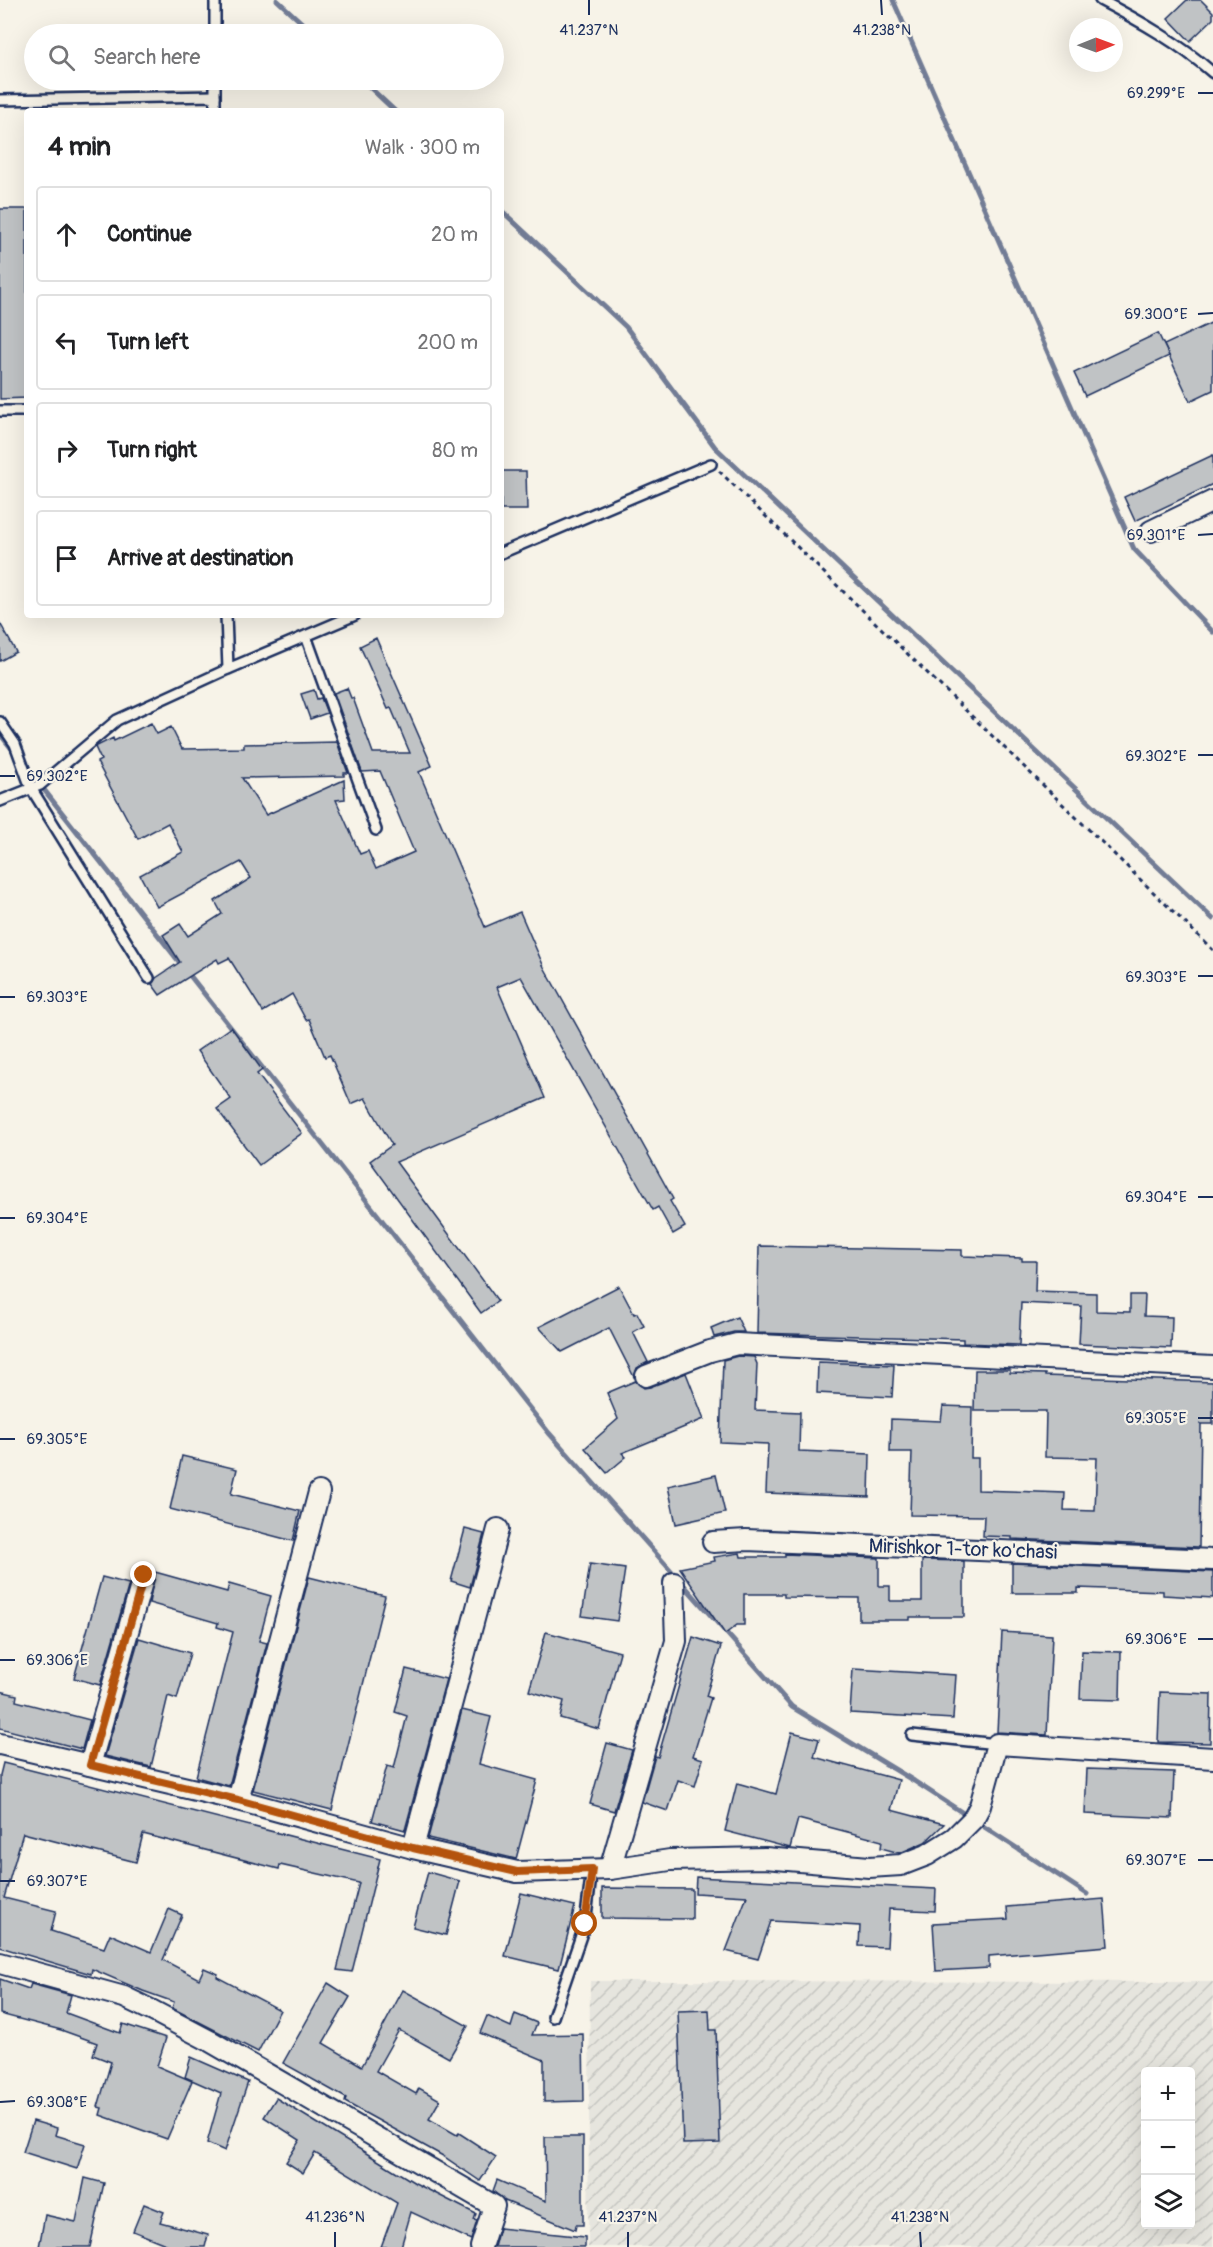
<!DOCTYPE html>
<html lang="en">
<head>
<meta charset="utf-8">
<style>
	body { margin:0; font-family:Pangolin,sans-serif; background:#f2f2f2; color:#202124 }
	.controls { position:absolute; right:18px; bottom:18px; display:grid; overflow:hidden; border-radius:6px; box-shadow:0 6px 24px #0002 }
	.controls button { width:54px; height:54px; display:grid; place-items:center; padding:0; border:0; border-bottom:2px solid #e0e0e0; background:#fff; color:#202124; font:30px sans-serif }
	.compass { position:absolute; left:1069px; top:18px; width:54px; height:54px; border-radius:50%; background:#fff; box-shadow:0 6px 24px #0002; rotate:89deg }
	.stop { position:absolute; width:18px; height:18px; margin:-14px; border:4px solid #b45309; border-radius:50%; background:#fff }
	.stop.end { background:#b45309; border-color:#fff; box-shadow:0 2px 6px #0008 }
	.list { margin:0; padding:0; list-style:none }
	h2 { display:flex; justify-content:space-between; align-items:center; height:78px; margin:0; padding:0 24px; font-size:26px }
	h2 small { font-size:20px; font-weight:400; color:#757577 }
	.list li { display:grid; grid-template-columns:39px 1fr auto; gap:18px; align-items:center; box-sizing:border-box; height:96px; margin:0 12px 12px; padding:0 12px; border:2px solid #e0e0e0; border-radius:6px }
	.list b { display:block; font-size:22px; white-space:nowrap }
	.list em { font-size:20px; font-style:normal; color:#757577 }
	.icon { flex:none; width:33px; height:33px; fill:none; stroke:currentColor; stroke-width:2; stroke-linecap:round; stroke-linejoin:round }
	.map { position:relative; flex:none; width:1213px; height:2247px; overflow:hidden }
	.search { position:absolute; background:#fff; box-shadow:0 6px 24px #0002; left:24px; top:24px; width:480px; height:66px; display:flex; align-items:center; gap:15px; box-sizing:border-box; padding:0 21px; border-radius:33px; color:#757577; font-size:22px }
	.panel { position:absolute; background:#fff; box-shadow:0 6px 24px #0002; left:24px; top:108px; width:480px; height:510px; border-radius:6px }
	.map>svg:first-child { display:block }
</style>
</head>
<body>
<div class="map">
<svg width="1213" height="2247" viewBox="0 0 1213 2247">
	<defs>
		<pattern id="industrial-furrows" width="10" height="10" patternUnits="userSpaceOnUse" patternTransform="scale(1.5)"><rect width="10" height="10" fill="#e6e5de"/><path d="M-1 1l2-2M0 10L10 0M9 11l2-2" fill="none" stroke="#c5c5c1"/></pattern>
	</defs>
	<rect width="100%" height="100%" fill="#f7f3e8"/>
	<filter id="ink" filterUnits="userSpaceOnUse"><feTurbulence type="fractalNoise" baseFrequency=".0167" numOctaves="2"/><feDisplacementMap in="SourceGraphic" scale="12" xChannelSelector="R" yChannelSelector="G"/><feConvolveMatrix kernelMatrix="1 2 1 2 8 2 1 2 1" color-interpolation-filters="sRGB"/></filter>
	<g filter="url(#ink)">
		<path fill="url(#industrial-furrows)" fill-rule="evenodd" d="M590,1981L1213,1982V2247H588ZM1146,2072H1190V2224H1146Z"/>
		<g fill="none" stroke-linecap="round" stroke-linejoin="round">
			<g stroke="#727c95" stroke-width="5">
				<polyline points="277,0 314,34"/>
				<polyline points="893,0 1134,549 1213,632"/>
				<polyline points="362,80 395,111"/>
				<polyline points="501,210 626,327 715,447 1213,919"/>
				<polyline points="0,734 15,753"/>
				<polyline points="27,768 549,1433 792,1707 914,1781 1087,1894"/>
			</g>
		</g>
		<g fill="#c0c3c5" stroke="#1b2f5e" stroke-width="1.5">
			<polygon points="1187,0 1201,0 1213,12 1213,19 1190,41 1168,18"/>
			<polygon points="0,209 27,209 27,398 0,399"/>
			<polygon points="1213,322 1213,390 1190,401 1164,345"/>
			<polygon points="1158,333 1169,356 1085,396 1074,373"/>
			<polygon points="1213,455 1213,484 1135,521 1124,497"/>
			<polygon points="501,471 526,471 527,510 501,510"/>
			<polygon points="0,623 16,652 0,661"/>
			<polygon points="376,638 432,766 419,772 485,927 520,912 544,967 673,1199 670,1201 685,1227 673,1234 658,1207 653,1210 521,977 497,987 545,1098 396,1162 498,1301 481,1313 370,1161 392,1145 365,1098 351,1104 330,1055 325,1057 309,1019 306,1020 292,994 263,1012 229,958 219,963 217,959 160,995 152,984 156,978 180,962 163,935 180,924 188,936 222,914 215,901 251,878 241,862 157,907 140,875 183,852 168,823 138,839 97,762 101,760 95,747 113,738 114,741 151,723 157,734 171,727 182,749 244,748 244,744 337,742 348,773 344,773 344,776 242,778 266,815 344,780 345,799 336,800 360,854 368,851 376,869 414,852 380,771 362,772 334,693 347,688 351,698 353,698 373,753 410,753 391,708 388,709 360,646"/>
			<polygon points="314,690 317,699 321,698 327,713 310,719 301,694"/>
			<polygon points="231,1027 262,1070 257,1074 302,1133 259,1165 217,1109 231,1099 197,1051"/>
			<polygon points="759,1246 962,1250 962,1256 1022,1258 1022,1261 1036,1261 1035,1291 1096,1293 1096,1311 1130,1312 1130,1295 1145,1295 1144,1316 1172,1317 1171,1348 1079,1344 1081,1306 1021,1303 1019,1345 963,1343 963,1339 757,1333"/>
			<polygon points="619,1286 634,1314 637,1313 644,1326 633,1332 648,1362 637,1368 634,1377 609,1328 562,1352 539,1327"/>
			<polygon points="737,1317 744,1332 734,1332 714,1337 711,1328"/>
			<polygon points="738,1356 754,1357 757,1364 755,1410 800,1412 799,1451 870,1454 869,1497 766,1493 768,1444 720,1442 723,1360"/>
			<polygon points="818,1362 894,1365 892,1397 817,1393"/>
			<polygon points="975,1370 1010,1370 1010,1373 1045,1374 1045,1376 1213,1382 1213,1424 1201,1424 1199,1547 1012,1539 1012,1537 983,1536 984,1516 910,1515 912,1452 890,1452 891,1419 941,1421 943,1406 972,1407 971,1458 978,1458 978,1490 1065,1493 1064,1510 1095,1511 1097,1458 1045,1457 1046,1411 974,1411"/>
			<polygon points="686,1373 704,1419 622,1453 626,1457 607,1473 585,1448 618,1419 607,1393 635,1381 644,1388 650,1387"/>
			<polygon points="182,1456 237,1469 231,1494 300,1511 293,1541 170,1509"/>
			<polygon points="716,1475 725,1513 676,1524 668,1486"/>
			<polygon points="465,1529 484,1534 470,1587 451,1581"/>
			<polygon points="740,1553 741,1557 785,1557 785,1554 879,1558 879,1586 890,1586 890,1601 922,1601 922,1560 964,1561 964,1617 910,1617 910,1620 859,1620 859,1598 784,1597 784,1594 744,1594 744,1625 737,1625 725,1634 680,1568 715,1561 714,1557"/>
			<polygon points="1012,1563 1213,1572 1213,1598 1163,1595 1163,1591 1078,1588 1078,1593 1012,1593"/>
			<polygon points="590,1564 625,1569 617,1621 582,1616"/>
			<polygon points="155,1572 227,1592 229,1584 271,1596 259,1641 267,1643 229,1786 196,1777 233,1632 217,1627 218,1623 149,1603"/>
			<polygon points="102,1577 129,1584 100,1685 74,1678"/>
			<polygon points="309,1577 385,1596 332,1810 253,1790"/>
			<polygon points="546,1632 620,1652 599,1729 560,1718 564,1701 529,1691"/>
			<polygon points="1002,1632 1052,1635 1047,1735 997,1732"/>
			<polygon points="693,1637 721,1646 706,1696 711,1698 693,1756 703,1759 695,1786 678,1780 668,1811 642,1802 655,1756 658,1757"/>
			<polygon points="139,1638 190,1653 177,1699 168,1696 151,1767 105,1756"/>
			<polygon points="1082,1651 1121,1652 1120,1700 1080,1699"/>
			<polygon points="406,1669 446,1679 405,1830 372,1821 387,1766 394,1768 407,1716 395,1712"/>
			<polygon points="853,1669 956,1675 953,1719 850,1713"/>
			<polygon points="0,1691 17,1695 16,1701 90,1720 82,1749 0,1728"/>
			<polygon points="1160,1692 1211,1694 1210,1743 1158,1742"/>
			<polygon points="462,1710 491,1717 479,1764 537,1780 516,1859 428,1838"/>
			<polygon points="792,1732 819,1739 814,1757 899,1780 891,1810 944,1824 925,1842 900,1853 881,1848 882,1841 798,1819 790,1848 725,1831 737,1783 776,1794"/>
			<polygon points="607,1743 632,1750 614,1811 590,1804"/>
			<polygon points="3,1763 380,1859 352,1972 337,1970 359,1883 280,1865 279,1869 143,1834 136,1862 23,1833 4,1898 56,1911 51,1931 104,1948 110,1934 151,1952 169,1909 182,1915 163,1960 199,1979 204,1968 218,1974 217,1977 280,2010 258,2052 172,2008 174,2002 143,1991 92,1969 91,1974 0,1947 0,1775"/>
			<polygon points="1087,1769 1174,1772 1172,1818 1085,1814"/>
			<polygon points="428,1872 460,1881 446,1935 413,1927"/>
			<polygon points="696,1877 936,1889 935,1911 889,1909 887,1947 859,1946 860,1926 771,1921 758,1959 726,1951 747,1896 695,1893"/>
			<polygon points="602,1888 692,1889 692,1919 602,1918"/>
			<polygon points="521,1893 575,1906 559,1969 505,1956"/>
			<polygon points="1104,1899 1108,1946 989,1956 989,1968 936,1971 933,1923 1008,1919 1007,1907"/>
			<polygon points="0,1979 29,1989 31,1984 71,1995 66,2013 120,2033 123,2024 166,2038 157,2066 192,2081 167,2139 100,2115 102,2108 98,2107 111,2062 93,2055 97,2043 61,2030 0,2014"/>
			<polygon points="328,1983 350,1997 323,2043 362,2066 403,1990 468,2026 449,2058 399,2030 376,2071 416,2094 419,2088 440,2100 429,2119 457,2135 459,2133 496,2157 480,2181 443,2156 345,2102 346,2098 283,2063"/>
			<polygon points="709,2010 710,2030 716,2030 720,2143 683,2144 678,2011"/>
			<polygon points="515,2014 537,2023 532,2035 583,2034 584,2101 544,2102 544,2060 480,2033 487,2016 511,2027"/>
			<polygon points="191,2057 248,2082 225,2151 207,2143 221,2093 185,2077"/>
			<polygon points="276,2098 415,2183 476,2214 474,2220 477,2221 471,2240 411,2212 401,2247 381,2247 397,2203 315,2153 303,2173 286,2162 300,2140 264,2117"/>
			<polygon points="33,2121 57,2128 55,2135 85,2144 77,2169 23,2152"/>
			<polygon points="545,2137 583,2137 583,2225 576,2225 575,2230 505,2201 493,2191 497,2180 546,2201"/>
			<polygon points="85,2178 104,2183 90,2247 39,2247 45,2215 76,2222"/>
			<polygon points="144,2204 164,2212 160,2222 208,2235 205,2247 173,2247 133,2231"/>
			<polygon points="499,2228 585,2237 585,2247 494,2247"/>
		</g>
		<g fill="none" stroke-linecap="round" stroke-linejoin="round">
			<g stroke="#1b2f5e" stroke-width="14">
				<g id="lane">
					<path d="M1100,0C1140,21 1179,43 1213,73"/>
					<polyline points="215,34 215,0"/>
					<polyline points="215,96 215,80"/>
					<polyline points="0,100 215,96 215,111"/>
					<polyline points="0,411 27,411"/>
					<polyline points="501,553 711,464"/>
					<polyline points="226,615 228,669"/>
					<polyline points="306,636 376,830"/>
					<polyline points="0,722 15,744 31,788 149,978"/>
					<polyline points="0,801 40,785 117,720 228,669 355,615"/>
					<polyline points="912,1735 997,1744"/>
					<polyline points="553,2017 585,1924 592,1869"/>
				</g>
			</g>
			<g stroke="#1b2f5e" stroke-width="24">
				<g id="street">
					<polyline points="1151,531 1213,501"/>
					<polyline points="646,1376 710,1351 737,1344 1213,1367"/>
					<polyline points="713,1542 746,1540 1213,1560"/>
					<polyline points="0,1744 238,1800 413,1848 517,1872 610,1869 670,1860 765,1858 869,1867 901,1865 927,1855 954,1838 973,1819 980,1806 997,1744 1213,1758"/>
					<polyline points="90,1765 144,1575"/>
					<polyline points="238,1800 319,1492"/>
					<polyline points="413,1848 498,1529"/>
					<polyline points="610,1869 676,1641 674,1583"/>
					<polyline points="0,1963 124,1997 153,2011 210,2041 494,2206 481,2247"/>
				</g>
			</g>
			<polyline stroke="#1b2f5e" stroke-width="3" stroke-dasharray="4.5 4.5" stroke-linecap="butt" points="719,471 1213,950"/>
			<use href="#lane" stroke="#f7f3e8" stroke-width="9"/>
			<use href="#street" stroke="#f7f3e8" stroke-width="20"/>
		</g>
	</g>
	<g fill="none" stroke-linecap="round" stroke-linejoin="round" filter="url(#ink)">
		<polyline stroke="#b45309" stroke-width="8" points="144,1575 90,1765 238,1800 413,1848 517,1872 592,1869 585,1924"/>
	</g>
	<path fill="none" stroke="#1b2f5e" stroke-width="2" d="M589,0V15M881,0L882,15M1198,93H1213M1198,314L1213,313M1198,535L1213,534M1198,755H1213M0,776H15M1198,976H1213M0,997H15M1198,1197H1213M0,1218H15M1198,1418H1213M0,1439H15M1198,1639H1213M0,1660H15M1198,1860H1213M0,1881H15M0,2102L15,2101M335,2232V2247M628,2232V2247M920,2232L921,2247"/>
	<g text-anchor="middle" dominant-baseline="central" stroke-width="4.5" stroke-linejoin="round" paint-order="stroke">
		<g font-size="20" fill="#1b2f5e" stroke="#f7f3e8">
			<text transform="translate(963 1549) rotate(2)">Mirishkor 1-tor ko'chasi</text>
		</g>
	</g>
	<g font-size="15" text-anchor="middle" fill="#1b2f5e" stroke="#f7f3e8" stroke-width="4.5" stroke-linejoin="round" paint-order="stroke">
		<text x="589" y="35">41.237°N</text>
		<text x="882" y="35">41.238°N</text>
		<text x="1156" y="98">69.299°E</text>
		<text x="1156" y="319">69.300°E</text>
		<text x="1156" y="540">69.301°E</text>
		<text x="1156" y="761">69.302°E</text>
		<text x="57" y="781">69.302°E</text>
		<text x="1156" y="982">69.303°E</text>
		<text x="57" y="1002">69.303°E</text>
		<text x="1156" y="1202">69.304°E</text>
		<text x="57" y="1223">69.304°E</text>
		<text x="1156" y="1423">69.305°E</text>
		<text x="57" y="1444">69.305°E</text>
		<text x="1156" y="1644">69.306°E</text>
		<text x="57" y="1665">69.306°E</text>
		<text x="1156" y="1865">69.307°E</text>
		<text x="57" y="1886">69.307°E</text>
		<text x="57" y="2107">69.308°E</text>
		<text x="335" y="2222">41.236°N</text>
		<text x="628" y="2222">41.237°N</text>
		<text x="920" y="2222">41.238°N</text>
	</g>
</svg>
<div class="controls">
<button>+</button>
<button>−</button>
<button><svg class="icon" aria-label="layers" viewBox="0 0 24 24"><path d="M12 4l9 5-9 5-9-5zM3 14l9 5 9-5"/></svg></button>
</div>
<svg class="compass" viewBox="-18 -18 36 36"><path d="M0-13l5 13h-10z" fill="#e53935"/><path d="M0 13l5-13h-10z" fill="#757577"/></svg>
<div class="stop" style="left:585px;top:1924px"></div>
<div class="stop end" style="left:144px;top:1575px"></div>
<div class="search"><svg class="icon" aria-label="search" viewBox="0 0 24 24"><circle cx="10" cy="10" r="6"/><path d="M15 15l6 6"/></svg>Search here</div>
<section class="panel">
<h2>4 min<small>Walk · 300 m</small></h2>
<ul class="list">
<li><svg class="icon" aria-label="ahead" viewBox="0 0 24 24"><path d="M12 20V5M6 11l6-6 6 6"/></svg><div><b>Continue</b></div><em>20 m</em></li>
<li><svg class="icon" aria-label="left" viewBox="0 0 24 24"><path d="M17 20v-9H6M10 6l-5 5 5 5"/></svg><div><b>Turn left</b></div><em>200 m</em></li>
<li><svg class="icon" aria-label="right" viewBox="0 0 24 24"><path d="M7 20v-9h11M14 6l5 5-5 5"/></svg><div><b>Turn right</b></div><em>80 m</em></li>
<li><svg class="icon" aria-label="arrive" viewBox="0 0 24 24"><path d="M6 21V4h12l-3 4 3 4H6"/></svg><div><b>Arrive at destination</b></div></li>
</ul>
</section>
</div>
</body>
</html>
